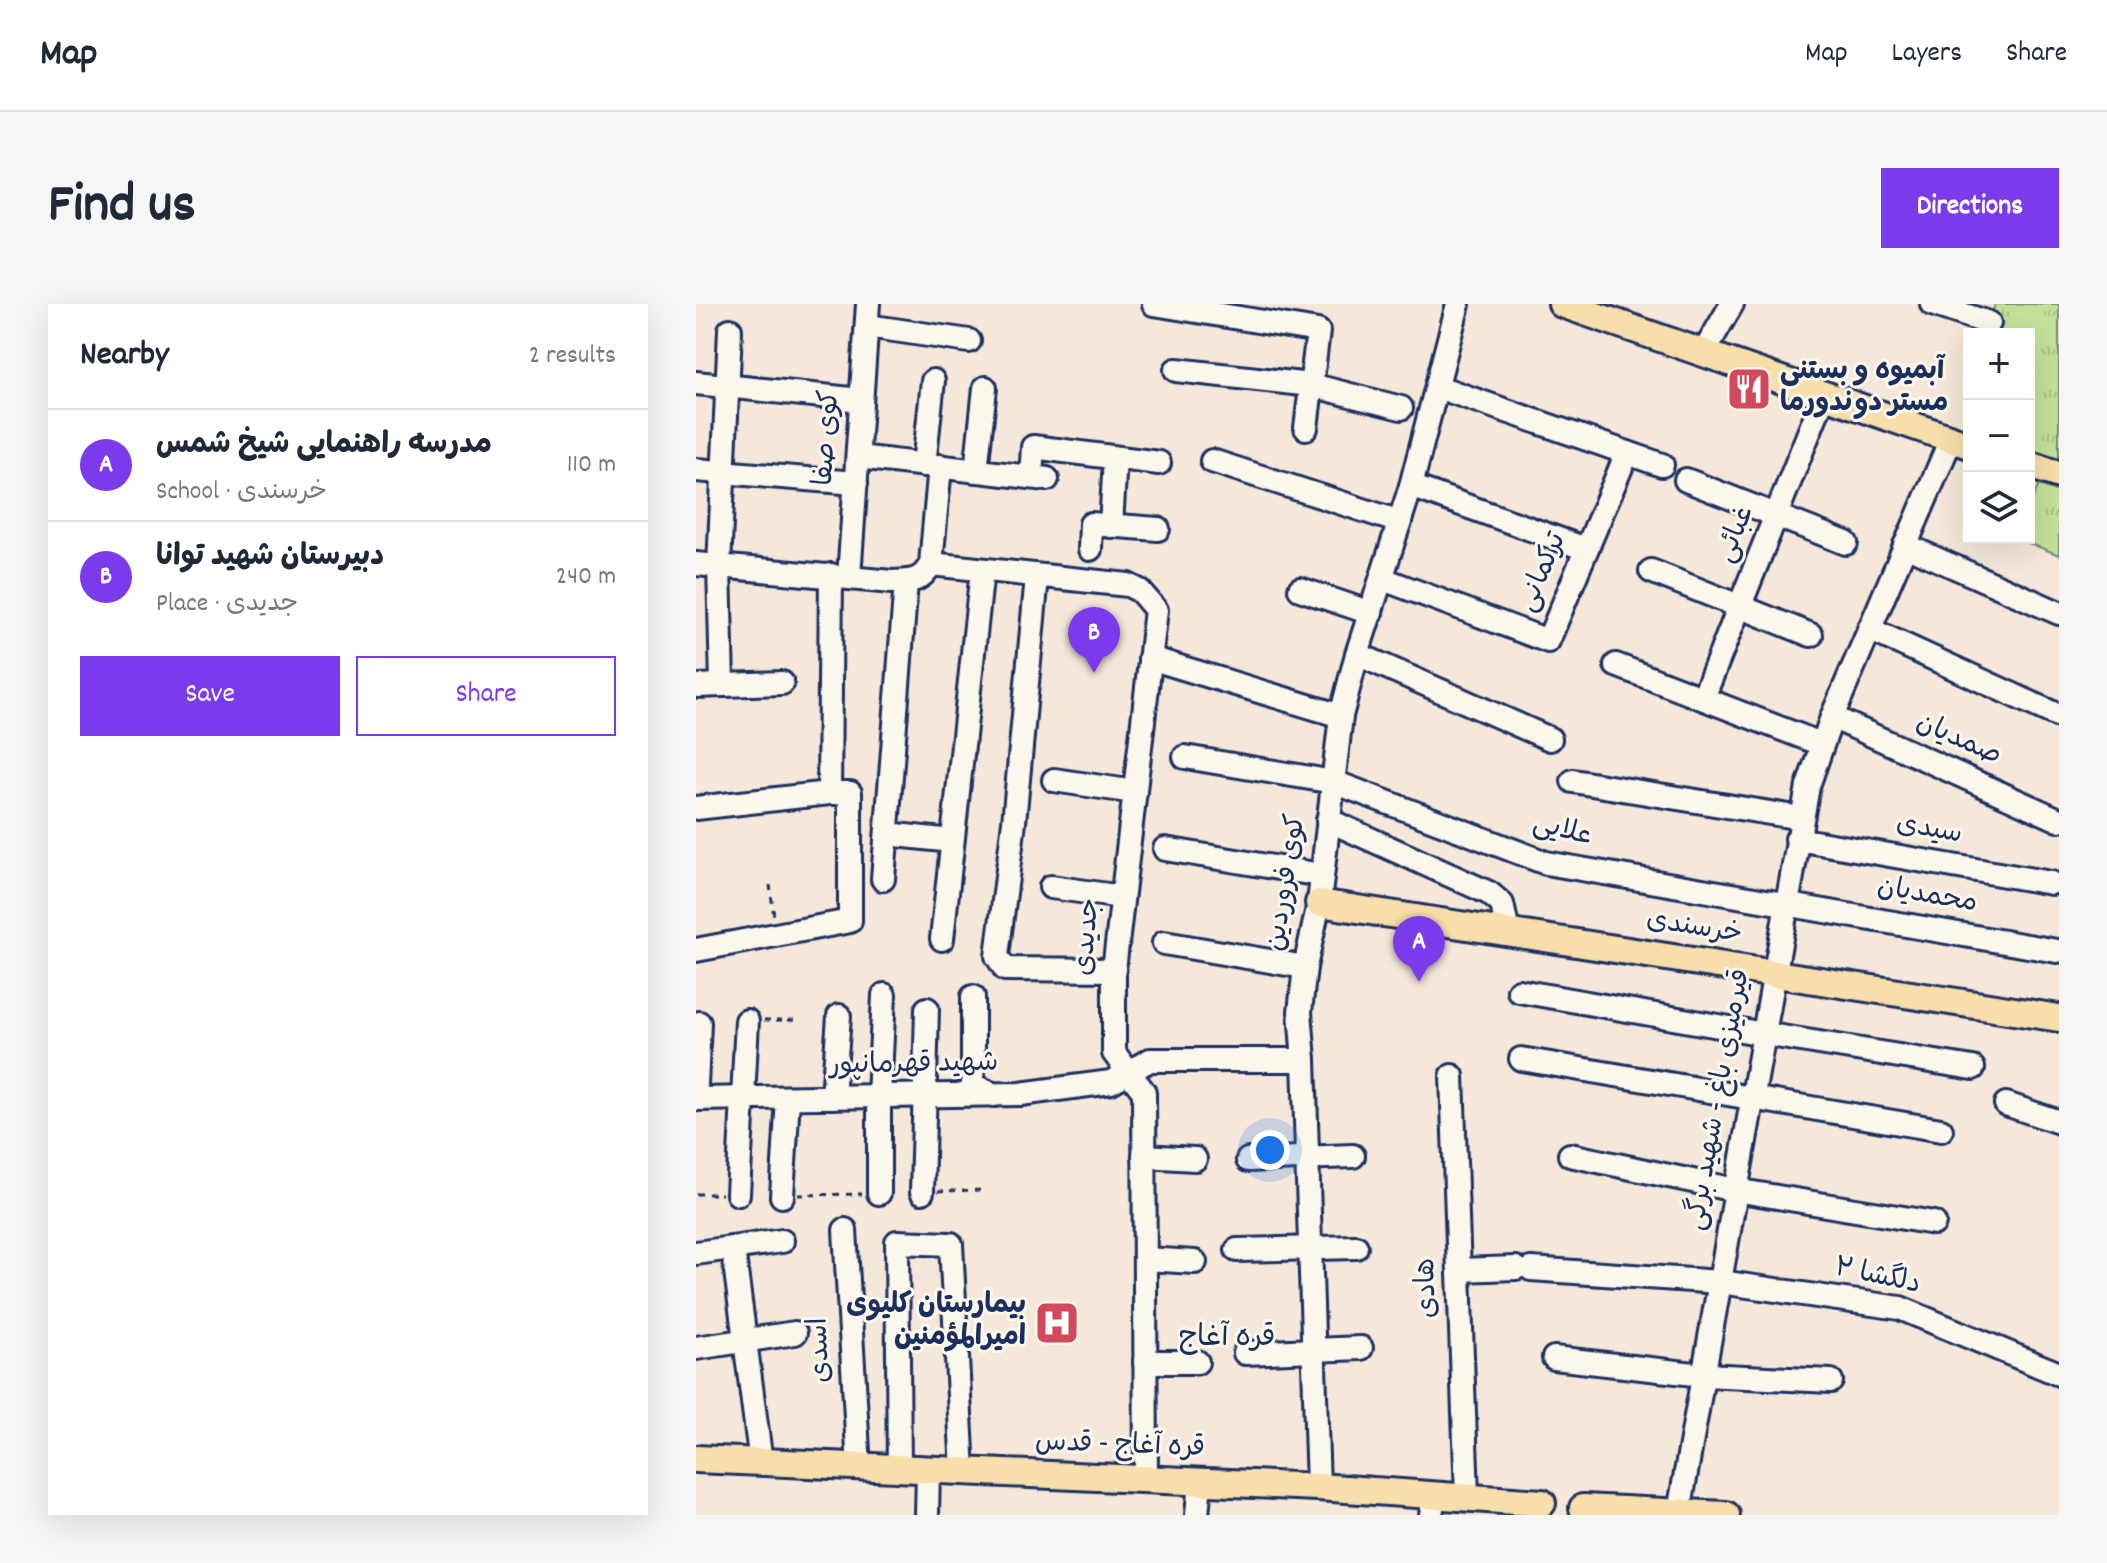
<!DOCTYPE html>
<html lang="en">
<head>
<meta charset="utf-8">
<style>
	body { margin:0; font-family:Dekko,"Playpen Sans Arabic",sans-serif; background:#f6f6f7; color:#1f2937 }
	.controls { position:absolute; right:24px; top:24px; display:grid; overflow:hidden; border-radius:0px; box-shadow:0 8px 32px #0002 }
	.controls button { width:72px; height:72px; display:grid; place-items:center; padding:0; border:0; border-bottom:2px solid #e0e1e3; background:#fff; color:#1f2937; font:40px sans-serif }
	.you { position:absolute; left:574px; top:846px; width:28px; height:28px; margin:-20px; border:6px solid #fff; border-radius:50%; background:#1a73e8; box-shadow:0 0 0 12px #1a73e833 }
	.badge { display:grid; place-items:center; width:52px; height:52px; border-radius:50%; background:#7c3aed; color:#fff; font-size:26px; font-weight:700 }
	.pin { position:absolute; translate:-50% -66px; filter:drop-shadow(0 2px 4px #0008) }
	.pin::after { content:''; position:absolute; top:42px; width:28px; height:24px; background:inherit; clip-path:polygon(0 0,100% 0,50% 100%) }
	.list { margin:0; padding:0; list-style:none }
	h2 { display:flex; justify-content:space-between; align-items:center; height:104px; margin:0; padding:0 32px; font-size:34px }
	h2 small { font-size:26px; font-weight:400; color:#747a83 }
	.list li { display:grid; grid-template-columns:52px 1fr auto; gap:24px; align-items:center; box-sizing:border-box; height:112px; padding:0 32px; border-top:2px solid #e0e1e3 }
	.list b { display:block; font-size:30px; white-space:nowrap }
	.list p { margin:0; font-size:26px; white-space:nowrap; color:#747a83 }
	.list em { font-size:26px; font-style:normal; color:#747a83 }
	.actions { display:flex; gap:16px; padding:24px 32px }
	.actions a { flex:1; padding:18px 0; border:2px solid #7c3aed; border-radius:0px; text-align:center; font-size:28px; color:#7c3aed }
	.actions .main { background:#7c3aed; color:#fff }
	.icon { flex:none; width:44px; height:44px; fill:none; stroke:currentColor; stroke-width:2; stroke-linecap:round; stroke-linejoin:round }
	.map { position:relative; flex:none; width:1363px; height:1211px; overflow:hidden; border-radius:0px }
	header { display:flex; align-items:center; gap:48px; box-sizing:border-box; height:112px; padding:0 40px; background:#fff; border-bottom:2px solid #e0e1e3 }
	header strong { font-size:38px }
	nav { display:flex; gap:44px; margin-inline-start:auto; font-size:28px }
	.intro { display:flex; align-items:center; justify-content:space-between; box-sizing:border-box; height:192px; padding:0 48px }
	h1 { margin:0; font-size:56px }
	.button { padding:20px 36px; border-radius:0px; background:#7c3aed; color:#fff; font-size:28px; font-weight:700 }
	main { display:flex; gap:48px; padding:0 48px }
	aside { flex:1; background:#fff; border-radius:0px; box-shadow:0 8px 32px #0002 }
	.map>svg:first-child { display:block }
</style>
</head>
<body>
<header>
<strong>Map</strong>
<nav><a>Map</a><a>Layers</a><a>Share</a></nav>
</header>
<div class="intro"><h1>Find us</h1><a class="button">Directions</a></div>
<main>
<aside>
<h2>Nearby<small>2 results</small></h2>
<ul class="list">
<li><span class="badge">A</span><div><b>مدرسه راهنمایی شیخ شمس</b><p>School · خرسندی</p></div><em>110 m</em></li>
<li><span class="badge">B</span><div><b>دبیرستان شهید توانا</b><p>Place · جدیدی</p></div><em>240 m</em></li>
</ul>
<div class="actions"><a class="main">Save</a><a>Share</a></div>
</aside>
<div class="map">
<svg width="1363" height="1211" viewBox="0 0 1363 1211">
	<defs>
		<pattern id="grass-tufts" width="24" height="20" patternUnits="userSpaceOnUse" patternTransform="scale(2)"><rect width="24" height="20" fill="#c3e199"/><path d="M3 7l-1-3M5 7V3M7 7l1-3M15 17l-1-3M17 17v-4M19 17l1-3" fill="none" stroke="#a7c186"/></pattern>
	</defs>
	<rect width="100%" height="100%" fill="#f5e8da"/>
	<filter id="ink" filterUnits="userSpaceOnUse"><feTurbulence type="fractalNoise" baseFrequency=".0125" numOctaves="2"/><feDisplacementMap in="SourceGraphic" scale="16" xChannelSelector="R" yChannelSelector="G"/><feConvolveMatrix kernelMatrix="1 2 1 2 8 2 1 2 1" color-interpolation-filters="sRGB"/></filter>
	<g filter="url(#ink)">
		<g fill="url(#grass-tufts)" stroke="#6f887c" stroke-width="2">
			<polygon points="1299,0 1363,0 1363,155 1333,145 1333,30 1289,30"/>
			<polygon points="1343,181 1363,188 1363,251 1320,234 1333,234 1333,202"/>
		</g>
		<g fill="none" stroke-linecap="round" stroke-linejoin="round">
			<g stroke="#1b2f5e" stroke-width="28">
				<g id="minor">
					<polyline points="458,0 622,27 610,124"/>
					<polyline points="1236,0 1293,19"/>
					<polyline points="171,22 273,37"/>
					<polyline points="1008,48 1036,0"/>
					<polyline points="480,66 615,81 705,104"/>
					<polyline points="0,79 165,96"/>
					<polyline points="742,83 966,161"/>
					<polyline points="162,153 351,175"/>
					<polyline points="516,157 704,218"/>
					<polyline points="228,161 237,77"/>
					<polyline points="0,166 160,179"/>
					<polyline points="280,167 289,84"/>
					<polyline points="335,173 337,143 463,159"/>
					<polyline points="990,176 1150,239"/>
					<polyline points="715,182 890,245"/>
					<polyline points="415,222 419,154"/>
					<polyline points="1209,241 1363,309"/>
					<polyline points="394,245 395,220 462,225"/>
					<path d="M0,260L196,278C216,277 225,278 235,260L244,162"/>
					<polyline points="235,260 432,281 444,287 460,306 418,666 418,749 448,788 450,1176"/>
					<polyline points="955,267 1115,331"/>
					<polyline points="341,272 318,518 301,652 309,665 418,666"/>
					<polyline points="153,273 172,0"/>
					<polyline points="687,275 852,337 931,149"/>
					<polyline points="604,285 675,309"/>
					<polyline points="1173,325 1363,412"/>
					<polyline points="661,350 854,435"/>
					<polyline points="454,354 645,412"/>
					<polyline points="920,361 1125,440"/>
					<polyline points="26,381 23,262 34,26"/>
					<polyline points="0,382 86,379"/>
					<polyline points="1007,394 1128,91"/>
					<polyline points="1136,413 1363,516"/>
					<polyline points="489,453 638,478 850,559 1361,647"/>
					<polyline points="358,476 439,488"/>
					<polyline points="877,477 1105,514"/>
					<polyline points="133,489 135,271"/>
					<polyline points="0,504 133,489 154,489 154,617 0,646"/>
					<polyline points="632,516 793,589 806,600 812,628"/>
					<polyline points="191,530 256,537"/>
					<polyline points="1101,535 1355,579"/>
					<polyline points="469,545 625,571"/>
					<polyline points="187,575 210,278"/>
					<polyline points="355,583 426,593"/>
					<polyline points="246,635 286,266"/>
					<polyline points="468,639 609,663"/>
					<polyline points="823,687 1068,730 1277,764"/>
					<polyline points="277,693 277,781 298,791"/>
					<polyline points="825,755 1245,826"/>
					<polyline points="756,772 771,1193"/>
					<polyline points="0,781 3,719"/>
					<polyline points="137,793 143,712"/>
					<polyline points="0,795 324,790 415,778 454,756 608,756"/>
					<polyline points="1310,800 1363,818"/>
					<polyline points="874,851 1039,886 1238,919"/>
					<polyline points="448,852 499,855"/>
					<polyline points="552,856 657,852"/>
					<polyline points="226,888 231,705"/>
					<polyline points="183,889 183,793 188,691"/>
					<polyline points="42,890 51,717"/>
					<polyline points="86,892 92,794"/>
					<polyline points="149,926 163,1164"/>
					<polyline points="37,944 65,1159"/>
					<polyline points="541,946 660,943"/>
					<polyline points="0,949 86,937"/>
					<polyline points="449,955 499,958"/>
					<polyline points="835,965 1024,978 1204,1004 1363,1070"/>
					<polyline points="763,966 820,964"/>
					<polyline points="0,1044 99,1029"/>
					<polyline points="549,1049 665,1044"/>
					<polyline points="858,1054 1007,1071 1135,1077"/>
					<polyline points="449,1058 501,1058"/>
					<polyline points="203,1165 201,938 255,940 267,1168"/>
					<polyline points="622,1183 608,756 604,708 609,663 623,599 645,412 661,350 715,182 762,0"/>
					<polyline points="983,1208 1112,482 1136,413 1255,135"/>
					<polyline points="231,1211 232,1167"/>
					<polyline points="501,1211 504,1178"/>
					<polyline points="735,1211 738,1191"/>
				</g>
			</g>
			<g stroke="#1b2f5e" stroke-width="32">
				<g id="major">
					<polyline points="866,0 1273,141"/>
					<polyline points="1333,161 1363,171"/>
					<polyline points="623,599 1363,714"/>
					<polyline points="0,1155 622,1183 846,1199"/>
					<polyline points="887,1204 1030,1211"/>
				</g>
			</g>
			<g stroke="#1b2f5e" stroke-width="3" stroke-dasharray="6 6" stroke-linecap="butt">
				<polyline points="74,581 78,613"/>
				<polyline points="68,716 98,716"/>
				<polyline points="242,887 290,886"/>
				<polyline points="0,890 26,890"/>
				<polyline points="102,891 166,890"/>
			</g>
			<use href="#minor" stroke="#fbf7ec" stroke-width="22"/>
			<use href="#major" stroke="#f8deab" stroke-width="26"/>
		</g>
	</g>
	<defs>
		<g id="restaurant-square" transform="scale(2.3)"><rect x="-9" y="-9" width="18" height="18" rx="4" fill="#d1495b" stroke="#fbf7ec"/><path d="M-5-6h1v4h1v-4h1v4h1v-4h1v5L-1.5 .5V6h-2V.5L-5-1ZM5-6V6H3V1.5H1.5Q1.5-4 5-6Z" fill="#fff"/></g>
		<g id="hospital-square" transform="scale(2.3)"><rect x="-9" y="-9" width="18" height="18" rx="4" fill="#d1495b" stroke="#fbf7ec"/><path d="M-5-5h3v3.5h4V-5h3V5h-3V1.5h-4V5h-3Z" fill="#fff"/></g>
	</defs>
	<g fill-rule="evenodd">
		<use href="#restaurant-square" x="1053" y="85"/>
		<use href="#hospital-square" x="361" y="1019"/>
	</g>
	<g text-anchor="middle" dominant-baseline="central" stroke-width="6" stroke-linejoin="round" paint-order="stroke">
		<g font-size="28" font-weight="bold" fill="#1b2f5e" stroke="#fbf7ec" text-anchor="start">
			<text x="1084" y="69">آبمیوه و بستنی<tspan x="1084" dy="32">مستر دوندورما</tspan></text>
			<text x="330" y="1003" text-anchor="end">بیمارستان کلیوی<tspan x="330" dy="32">امیرالمؤمنین</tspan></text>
		</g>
		<g font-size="28" fill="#1b2f5e" stroke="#fbf7ec">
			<text transform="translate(133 134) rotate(-86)">کوی صفا</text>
			<text transform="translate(1041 231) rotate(-68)">غبائی</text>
			<text transform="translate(848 269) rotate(-67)">ترکمانی</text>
			<text transform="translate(1262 437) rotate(24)">صمدیان</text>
			<text transform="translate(1233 527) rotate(10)">سیدی</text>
			<text transform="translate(866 528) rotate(14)">علایی</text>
			<text transform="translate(592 579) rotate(-81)">کوی فروردین</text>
			<text transform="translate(1231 593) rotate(10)">محمدیان</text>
			<text transform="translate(998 625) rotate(9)">خرسندی</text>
			<text transform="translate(393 633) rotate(-85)">جدیدی</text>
			<text transform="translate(218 762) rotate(-1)">شهید قهرمانپور</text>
			<text transform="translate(1024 796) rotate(-80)">قیرمیزی باغ - شهید برگی</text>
			<text transform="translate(1181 974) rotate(12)">دلگشا ۲</text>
			<text transform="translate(733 984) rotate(-92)">هادی</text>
			<text transform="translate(126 1046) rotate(-93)">اسدی</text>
			<text transform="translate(424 1143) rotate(2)">قره آغاج - قدس</text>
		</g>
		<g font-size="30" fill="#1b2f5e" stroke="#fbf7ec">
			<text x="531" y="1035">قره آغاج</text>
		</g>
	</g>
</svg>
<div class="controls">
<button>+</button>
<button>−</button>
<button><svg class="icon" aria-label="layers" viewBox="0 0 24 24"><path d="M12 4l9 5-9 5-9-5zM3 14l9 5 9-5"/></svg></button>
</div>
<div class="you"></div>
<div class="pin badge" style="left:723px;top:678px">A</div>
<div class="pin badge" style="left:398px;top:369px">B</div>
</div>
</main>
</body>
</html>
